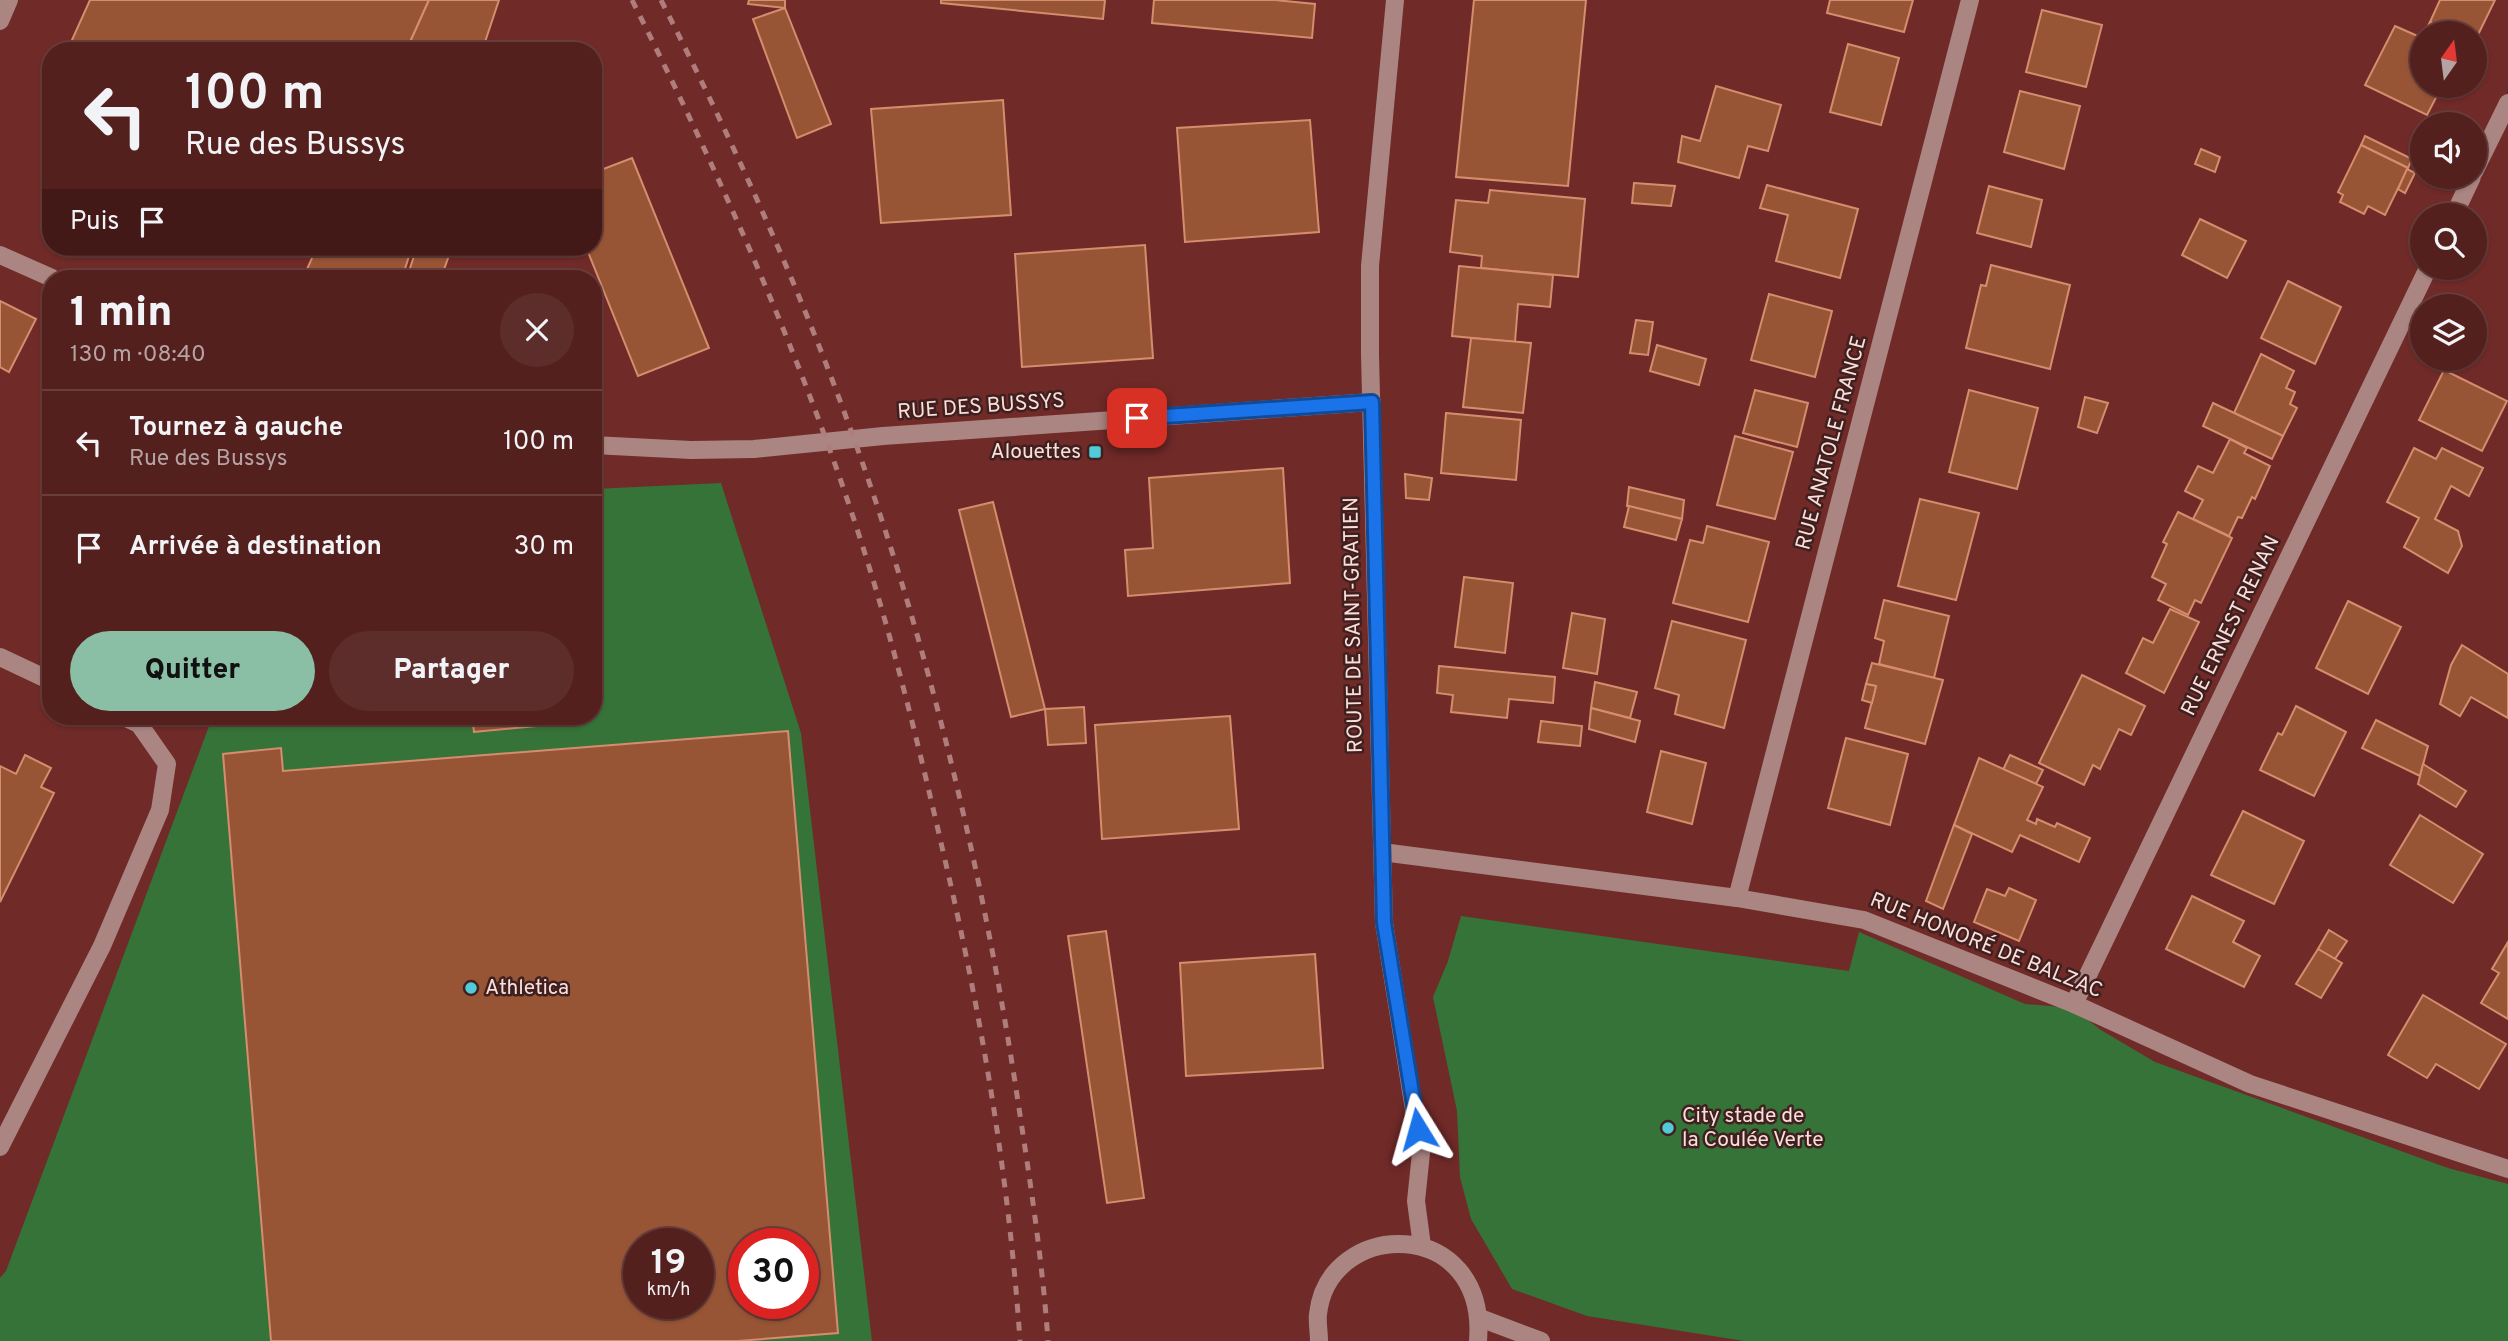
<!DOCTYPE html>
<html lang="fr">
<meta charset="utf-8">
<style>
:root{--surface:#54201e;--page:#5d2d2b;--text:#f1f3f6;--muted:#b5a3a4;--line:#6a3e3c;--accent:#8abfa5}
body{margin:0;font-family:Overpass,sans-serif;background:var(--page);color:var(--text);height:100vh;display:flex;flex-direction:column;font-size:26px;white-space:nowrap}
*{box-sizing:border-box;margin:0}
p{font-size:23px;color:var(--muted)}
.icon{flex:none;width:38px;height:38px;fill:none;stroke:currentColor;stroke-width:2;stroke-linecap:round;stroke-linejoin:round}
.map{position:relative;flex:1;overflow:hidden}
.details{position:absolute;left:42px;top:270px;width:560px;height:455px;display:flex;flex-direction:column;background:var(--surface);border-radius:28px;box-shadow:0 2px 5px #0004,0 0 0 2px var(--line)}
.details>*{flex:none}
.banner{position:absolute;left:42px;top:42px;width:560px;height:214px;border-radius:28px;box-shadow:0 2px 5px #0004,0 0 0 2px var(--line);background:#54201e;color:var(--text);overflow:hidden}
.needle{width:46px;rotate:14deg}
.controls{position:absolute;left:2410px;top:21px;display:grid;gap:14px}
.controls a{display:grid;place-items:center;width:77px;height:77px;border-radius:50%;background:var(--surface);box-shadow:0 2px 5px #0004,0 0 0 2px var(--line);font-size:35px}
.speed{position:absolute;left:623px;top:1228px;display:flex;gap:14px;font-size:35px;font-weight:700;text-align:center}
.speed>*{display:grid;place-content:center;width:91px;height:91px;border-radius:50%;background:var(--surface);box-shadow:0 2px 5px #0004,0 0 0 2px var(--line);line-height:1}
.speed small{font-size:18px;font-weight:400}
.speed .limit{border:10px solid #d22;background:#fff;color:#111}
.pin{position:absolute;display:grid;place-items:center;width:60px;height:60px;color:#fff;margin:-30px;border-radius:14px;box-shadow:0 4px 10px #0006}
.me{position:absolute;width:77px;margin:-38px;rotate:352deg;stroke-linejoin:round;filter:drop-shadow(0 0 5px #0008)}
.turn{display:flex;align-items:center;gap:24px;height:147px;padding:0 28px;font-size:32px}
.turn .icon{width:91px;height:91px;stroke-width:2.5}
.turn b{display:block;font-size:49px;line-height:60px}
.then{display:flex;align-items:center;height:66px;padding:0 28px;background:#0003;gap:14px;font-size:26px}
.round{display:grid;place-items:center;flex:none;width:74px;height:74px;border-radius:37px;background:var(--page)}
.overview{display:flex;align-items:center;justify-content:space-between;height:119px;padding:0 28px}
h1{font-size:42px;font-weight:800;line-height:52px}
.cta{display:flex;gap:14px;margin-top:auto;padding:14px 28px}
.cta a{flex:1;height:80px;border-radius:42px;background:var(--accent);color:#111;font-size:28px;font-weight:800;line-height:80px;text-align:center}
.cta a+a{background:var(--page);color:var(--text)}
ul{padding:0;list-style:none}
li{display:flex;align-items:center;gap:21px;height:105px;padding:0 28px;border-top:2px solid var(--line)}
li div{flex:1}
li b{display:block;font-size:26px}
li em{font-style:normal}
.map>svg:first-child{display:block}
</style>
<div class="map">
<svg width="2508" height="1341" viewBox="0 0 2508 1341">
<rect width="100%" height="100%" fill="#702a28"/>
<g fill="#357338" fill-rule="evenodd">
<path d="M 721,483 L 801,733 L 872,1341 L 0,1341 L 0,1278 L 6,1271 L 212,718 L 232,716 L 593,716 L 593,489 ZM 639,1244 L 698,1244 L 698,1304 L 639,1304 ZM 744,1244 L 803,1244 L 803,1304 L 744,1304 Z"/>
<path d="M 1461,916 L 1849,971 L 1859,932 L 2025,1004 L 2072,1008 L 2101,1030 L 2155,1062 L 2448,1168 L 2508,1184 L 2508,1341 L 1744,1341 L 1587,1316 L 1512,1289 L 1471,1219 L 1460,1177 L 1457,1111 L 1433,997 L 1448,961 Z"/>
</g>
<g fill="#985536" stroke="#d58d6d" stroke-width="2" fill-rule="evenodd">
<path d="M 90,0 L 429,0 L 406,51 L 67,51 Z"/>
<path d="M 429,0 L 499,0 L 482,51 L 406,51 Z"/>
<path d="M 749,0 L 785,0 L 785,8 L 748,4 Z"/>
<path d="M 941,0 L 1105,0 L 1103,19 L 941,3 Z"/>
<path d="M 1154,0 L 1275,0 L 1315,4 L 1312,38 L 1152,23 Z"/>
<path d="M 1474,0 L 1586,0 L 1568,186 L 1456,177 Z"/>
<path d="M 1830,0 L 1913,0 L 1904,32 L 1827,13 Z"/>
<path d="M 2440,0 L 2495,0 L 2474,43 L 2474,33 L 2454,33 L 2430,22 Z"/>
<path d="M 785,8 L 831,124 L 797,138 L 753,19 Z"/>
<path d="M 2042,10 L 2102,25 L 2086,87 L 2026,72 Z"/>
<path d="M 2430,22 L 2454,33 L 2424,33 Z"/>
<path d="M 2395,26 L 2422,38 L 2422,86 L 2442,86 L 2427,115 L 2365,85 Z"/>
<path d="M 1848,44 L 1899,58 L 1881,125 L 1830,112 Z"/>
<path d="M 1716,86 L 1781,105 L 1768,151 L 1748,146 L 1739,178 L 1678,162 L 1682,136 L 1700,141 Z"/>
<path d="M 2020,91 L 2080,106 L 2064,169 L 2004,152 Z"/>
<path d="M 1003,100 L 1011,215 L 881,223 L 871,109 Z"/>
<path d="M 1310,120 L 1319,232 L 1185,242 L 1177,128 Z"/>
<path d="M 2365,136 L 2412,159 L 2408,168 L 2361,145 Z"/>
<path d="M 2361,145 L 2408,168 L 2385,215 L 2368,206 L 2364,214 L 2340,202 L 2343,195 L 2338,192 Z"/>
<path d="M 2201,149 L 2220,157 L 2215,172 L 2195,164 Z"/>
<path d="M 632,158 L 709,348 L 638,376 L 586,247 L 593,247 L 593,173 Z"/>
<path d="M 2407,169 L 2415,173 L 2405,193 L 2398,189 Z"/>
<path d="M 1634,183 L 1675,186 L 1671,206 L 1632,203 Z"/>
<path d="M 1767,185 L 1858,209 L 1840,278 L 1776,261 L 1788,215 L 1760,208 Z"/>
<path d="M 1989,186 L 2042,200 L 2031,247 L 1977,233 Z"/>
<path d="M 1490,190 L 1585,199 L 1578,277 L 1481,268 L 1482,256 L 1450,252 L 1456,200 L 1488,203 Z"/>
<path d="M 2200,219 L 2246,241 L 2227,278 L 2182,255 Z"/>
<path d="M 1145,245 L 1153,358 L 1022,367 L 1015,254 Z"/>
<path d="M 317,247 L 412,247 L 402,278 L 303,278 Z"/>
<path d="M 417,247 L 452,247 L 441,278 L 420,278 L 408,274 Z"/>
<path d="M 1991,265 L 2070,285 L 2050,369 L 1966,348 L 1981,285 L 1986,286 Z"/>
<path d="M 1459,266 L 1553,275 L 1550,307 L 1518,304 L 1515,342 L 1452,336 Z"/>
<path d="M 2288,281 L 2341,307 L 2315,364 L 2261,338 Z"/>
<path d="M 1769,294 L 1832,311 L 1815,377 L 1751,360 Z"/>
<path d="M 0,301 L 36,319 L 9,372 L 0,367 Z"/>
<path d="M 1636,320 L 1653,322 L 1648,355 L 1630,353 Z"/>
<path d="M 1471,338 L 1531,343 L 1523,413 L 1463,407 Z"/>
<path d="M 1657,345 L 1706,359 L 1699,385 L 1650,371 Z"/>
<path d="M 2261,354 L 2294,371 L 2286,388 L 2295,392 L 2290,404 L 2297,408 L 2283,436 L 2234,413 Z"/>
<path d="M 2444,370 L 2507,401 L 2482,451 L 2419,420 Z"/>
<path d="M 1755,390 L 1808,403 L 1797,447 L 1743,433 Z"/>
<path d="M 1969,390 L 2038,408 L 2017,489 L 1949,472 Z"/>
<path d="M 2085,397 L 2108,403 L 2097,433 L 2078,427 Z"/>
<path d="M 2213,403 L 2283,436 L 2272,459 L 2203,426 Z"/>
<path d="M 1446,413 L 1521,420 L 1516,480 L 1441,473 Z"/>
<path d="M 1735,436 L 1793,452 L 1775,519 L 1717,505 Z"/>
<path d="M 2230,439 L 2247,448 L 2244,453 L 2270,466 L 2255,499 L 2252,497 L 2242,518 L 2238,517 L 2229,536 L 2193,519 L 2203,500 L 2185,491 L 2198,466 L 2213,473 Z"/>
<path d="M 2414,448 L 2436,459 L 2442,448 L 2483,468 L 2469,496 L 2451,486 L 2435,519 L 2458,531 L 2462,546 L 2448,573 L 2404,547 L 2419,518 L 2387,502 Z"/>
<path d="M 1283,468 L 1290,583 L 1128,596 L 1125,550 L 1153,548 L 1149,478 Z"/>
<path d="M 1405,474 L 1432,478 L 1429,500 L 1406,498 Z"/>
<path d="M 1629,487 L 1684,500 L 1682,519 L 1627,506 Z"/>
<path d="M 1920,499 L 1979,513 L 1956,600 L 1898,586 Z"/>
<path d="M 993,502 L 1045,709 L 1011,717 L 959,510 Z"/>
<path d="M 1629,506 L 1682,519 L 1676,540 L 1624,527 Z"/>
<path d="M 2178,512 L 2232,538 L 2201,603 L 2195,600 L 2188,615 L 2158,600 L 2166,584 L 2152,577 L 2167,544 L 2163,542 Z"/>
<path d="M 1707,526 L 1769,542 L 1748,622 L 1673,603 L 1690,540 L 1703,543 Z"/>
<path d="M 1464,577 L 1513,583 L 1505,653 L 1455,647 Z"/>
<path d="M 1884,600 L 1949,616 L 1934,678 L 1879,664 L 1884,641 L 1875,638 Z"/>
<path d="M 2348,601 L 2401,627 L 2368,694 L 2316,668 Z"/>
<path d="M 2170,609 L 2199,622 L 2164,693 L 2126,673 L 2143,638 L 2153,643 Z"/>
<path d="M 1572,613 L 1605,619 L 1597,674 L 1563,668 Z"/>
<path d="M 1672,621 L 1746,640 L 1724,728 L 1675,714 L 1679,695 L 1655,688 Z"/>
<path d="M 2462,645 L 2508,674 L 2508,718 L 2471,697 L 2460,716 L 2440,704 L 2451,665 Z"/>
<path d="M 1872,663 L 1943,680 L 1925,744 L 1865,728 L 1876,686 L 1866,684 Z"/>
<path d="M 1439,666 L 1555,677 L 1553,703 L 1509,699 L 1507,718 L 1451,712 L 1453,695 L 1437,693 Z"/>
<path d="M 2082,675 L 2145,706 L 2131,735 L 2119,729 L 2100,769 L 2093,765 L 2084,785 L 2039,763 Z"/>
<path d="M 1595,682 L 1637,692 L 1630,718 L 1591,708 Z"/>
<path d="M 1866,684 L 1876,686 L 1872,703 L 1862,700 Z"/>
<path d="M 2296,706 L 2346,732 L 2314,796 L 2260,770 L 2278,733 L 2282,735 Z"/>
<path d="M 1084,707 L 1086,743 L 1048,745 L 1045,709 Z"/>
<path d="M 1591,708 L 1640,721 L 1635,742 L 1589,729 Z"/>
<path d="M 472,716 L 568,716 L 568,723 L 474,732 Z"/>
<path d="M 1230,716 L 1239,829 L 1102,839 L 1095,725 Z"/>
<path d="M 2376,720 L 2428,746 L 2420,776 L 2362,748 Z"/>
<path d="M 1541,721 L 1582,726 L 1580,746 L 1538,742 Z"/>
<path d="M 788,731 L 838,1333 L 738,1341 L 271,1341 L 223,754 L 281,748 L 283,771 ZM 639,1244 L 698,1244 L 698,1304 L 639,1304 ZM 744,1244 L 803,1244 L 803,1304 L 744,1304 Z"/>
<path d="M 1846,738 L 1908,754 L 1890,825 L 1828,808 Z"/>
<path d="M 1661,751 L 1706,763 L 1692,824 L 1647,812 Z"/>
<path d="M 25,755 L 51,768 L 41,787 L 54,793 L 0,902 L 0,766 L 16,774 Z"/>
<path d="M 2010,755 L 2043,770 L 2036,784 L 2003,770 Z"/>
<path d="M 1979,758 L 2043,787 L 2027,820 L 2036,824 L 2037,819 L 2055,827 L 2057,823 L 2090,838 L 2079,862 L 2020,835 L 2012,852 L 1954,825 Z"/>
<path d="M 2423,764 L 2466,791 L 2456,807 L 2418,784 Z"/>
<path d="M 2243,811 L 2304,841 L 2274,904 L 2211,875 Z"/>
<path d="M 2420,815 L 2483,854 L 2453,903 L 2390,865 Z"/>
<path d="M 1954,825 L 1972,834 L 1943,909 L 1926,901 Z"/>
<path d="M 2009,888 L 2036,900 L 2019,941 L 1974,922 L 1987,889 L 2005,896 Z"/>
<path d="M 2192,896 L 2244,921 L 2233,942 L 2260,956 L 2244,987 L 2166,949 Z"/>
<path d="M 2329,930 L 2347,941 L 2335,959 L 2318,949 Z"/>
<path d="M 1106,931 L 1144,1198 L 1107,1203 L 1068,936 Z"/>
<path d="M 2508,942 L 2508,1019 L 2481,1003 L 2499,973 L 2492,969 Z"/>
<path d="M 2318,949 L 2342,963 L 2321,998 L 2296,984 Z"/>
<path d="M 1315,954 L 1323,1068 L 1186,1076 L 1180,963 Z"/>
<path d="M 2423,995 L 2506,1044 L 2479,1089 L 2436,1064 L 2427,1078 L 2388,1055 Z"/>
</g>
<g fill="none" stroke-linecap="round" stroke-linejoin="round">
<g stroke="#aa8582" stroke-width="18">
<path d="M 1395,0 L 1370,266 L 1370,355 L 1384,923 L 1421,1153 L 1416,1201 L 1422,1246"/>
<path d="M 0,21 L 9,0"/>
<path d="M 2474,172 L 2508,103"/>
<path d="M 2454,215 L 2472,177"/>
<path d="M 0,255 L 52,278"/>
<path d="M 593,445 L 691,450 L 754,449 L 883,436 L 1372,402"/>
<path d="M 0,657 L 51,681"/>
<path d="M 1382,852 L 1737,898 L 1864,920 L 2074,1004 L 2250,1084 L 2508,1169"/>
<path d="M 1737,898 L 1970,0"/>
<path d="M 2074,1004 L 2428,268"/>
<path d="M 0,1147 L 102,946 L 160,810 L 167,764 L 139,724 L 122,716"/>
<path d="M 1480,1318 L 1541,1341"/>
<path d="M 1319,1341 C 1319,1332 1317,1322 1318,1314 C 1329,1217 1488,1216 1478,1341"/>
</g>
<g stroke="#af7d7b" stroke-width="5" stroke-dasharray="9 9" stroke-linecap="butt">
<path d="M 632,0 C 724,183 811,377 871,573 C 900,668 923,764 945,860 C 982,1018 1009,1179 1020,1341"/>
<path d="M 661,0 C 728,132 791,268 842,406 C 923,624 979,852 1015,1082 C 1028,1168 1042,1254 1048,1341"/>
</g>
</g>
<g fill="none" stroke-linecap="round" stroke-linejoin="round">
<g stroke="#114b97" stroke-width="18">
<path id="route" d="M 1137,418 L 1372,402 L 1384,923 L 1418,1129"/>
</g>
<use href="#route" stroke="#1a73e8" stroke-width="12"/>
</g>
<g fill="#52cbd8" stroke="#40201e" stroke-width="2.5">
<rect x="1088" y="445" width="14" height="14" rx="3.5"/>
<circle cx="471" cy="988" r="7"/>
<circle cx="1668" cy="1128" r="7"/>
</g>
<g text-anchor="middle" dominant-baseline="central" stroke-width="5" stroke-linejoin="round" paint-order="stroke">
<g font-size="21" fill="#f9dfdc" stroke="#40201e">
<text transform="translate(981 407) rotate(-4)">RUE DES BUSSYS</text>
<text transform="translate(1832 443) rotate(-75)">RUE ANATOLE FRANCE</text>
<text transform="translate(1354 625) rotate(-91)">ROUTE DE SAINT-GRATIEN</text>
<text transform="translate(2231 626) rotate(-64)">RUE ERNEST RENAN</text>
<text transform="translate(1986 946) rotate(22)">RUE HONORÉ DE BALZAC</text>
</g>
<g font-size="21" fill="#f9dfdc" stroke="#40201e" text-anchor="start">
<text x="1081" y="452" text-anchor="end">Alouettes</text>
<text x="485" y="988">Athletica</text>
<text x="1682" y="1116">City stade de<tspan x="1682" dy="24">la Coulée Verte</tspan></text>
</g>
</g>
</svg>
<div class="controls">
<a><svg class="needle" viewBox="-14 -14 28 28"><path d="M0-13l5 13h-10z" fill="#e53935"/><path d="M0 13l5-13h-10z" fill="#b5a3a4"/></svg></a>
<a><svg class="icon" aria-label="sound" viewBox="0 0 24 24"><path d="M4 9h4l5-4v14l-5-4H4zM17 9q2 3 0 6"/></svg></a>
<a><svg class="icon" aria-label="search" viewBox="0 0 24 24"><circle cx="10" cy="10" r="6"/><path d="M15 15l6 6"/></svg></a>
<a><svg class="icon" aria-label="layers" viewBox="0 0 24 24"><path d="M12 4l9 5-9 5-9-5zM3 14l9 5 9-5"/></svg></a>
</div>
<div class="speed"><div>19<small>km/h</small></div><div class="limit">30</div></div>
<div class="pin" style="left:1137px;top:418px;background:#d93025"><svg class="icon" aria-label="arrive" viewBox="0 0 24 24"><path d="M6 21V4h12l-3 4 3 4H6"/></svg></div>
<svg class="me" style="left:1418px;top:1129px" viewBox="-20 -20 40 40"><path d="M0-17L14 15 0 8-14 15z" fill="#1a73e8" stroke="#fff" stroke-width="4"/></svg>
<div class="banner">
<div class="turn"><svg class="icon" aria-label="left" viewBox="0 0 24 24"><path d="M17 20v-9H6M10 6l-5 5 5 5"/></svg><div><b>100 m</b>Rue des Bussys</div></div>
<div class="then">Puis<svg class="icon" aria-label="arrive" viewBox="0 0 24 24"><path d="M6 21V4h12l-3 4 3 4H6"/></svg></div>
</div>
<section class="details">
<div class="overview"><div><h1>1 min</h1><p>130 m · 08:40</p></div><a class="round"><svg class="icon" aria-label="close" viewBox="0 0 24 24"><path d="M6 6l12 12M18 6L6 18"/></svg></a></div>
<ul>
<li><svg class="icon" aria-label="left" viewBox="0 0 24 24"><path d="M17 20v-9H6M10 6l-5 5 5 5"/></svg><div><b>Tournez à gauche</b><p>Rue des Bussys</p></div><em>100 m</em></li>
<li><svg class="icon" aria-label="arrive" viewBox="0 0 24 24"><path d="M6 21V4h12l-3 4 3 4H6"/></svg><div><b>Arrivée à destination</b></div><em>30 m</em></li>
</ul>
<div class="cta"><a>Quitter</a><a>Partager</a></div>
</section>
</div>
